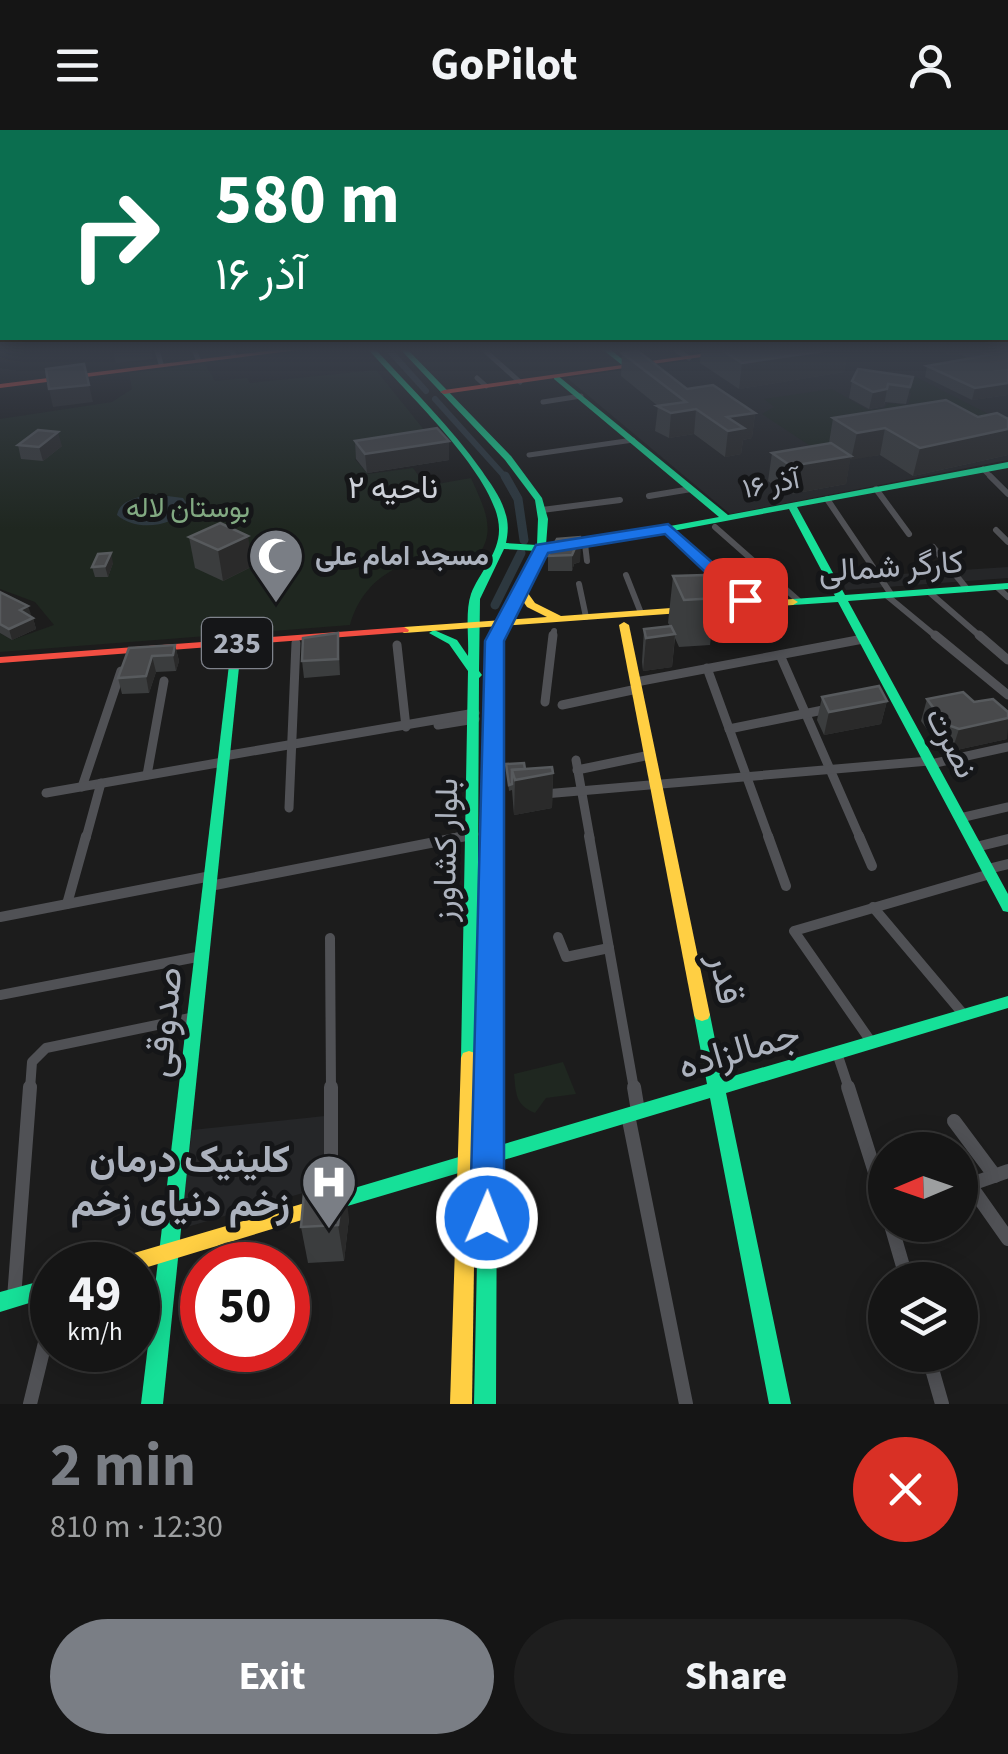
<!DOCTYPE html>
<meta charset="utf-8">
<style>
:root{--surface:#151515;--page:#1e1e1e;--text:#f1f3f6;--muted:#9d9fa0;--line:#343434;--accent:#7a7e85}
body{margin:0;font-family:"Source Sans 3",Vazirmatn,sans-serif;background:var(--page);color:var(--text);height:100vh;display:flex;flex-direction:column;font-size:38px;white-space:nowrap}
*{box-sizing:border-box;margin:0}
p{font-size:32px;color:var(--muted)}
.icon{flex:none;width:55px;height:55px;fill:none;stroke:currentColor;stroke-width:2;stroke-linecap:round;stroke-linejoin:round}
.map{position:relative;height:1274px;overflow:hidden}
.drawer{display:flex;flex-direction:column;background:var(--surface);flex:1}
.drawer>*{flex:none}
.guide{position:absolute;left:0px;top:0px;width:1010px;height:210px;box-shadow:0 5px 25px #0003,0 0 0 2px var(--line);background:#0b6e4f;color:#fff;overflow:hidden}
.needle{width:65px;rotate:268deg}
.buttons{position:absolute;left:868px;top:1002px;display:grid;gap:20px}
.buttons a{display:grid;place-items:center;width:110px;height:110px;border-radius:50%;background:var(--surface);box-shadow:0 5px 25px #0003,0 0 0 2px var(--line);font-size:50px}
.speed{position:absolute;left:30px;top:1112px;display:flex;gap:20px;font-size:50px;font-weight:700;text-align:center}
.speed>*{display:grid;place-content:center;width:130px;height:130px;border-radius:50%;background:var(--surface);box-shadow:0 5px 25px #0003,0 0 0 2px var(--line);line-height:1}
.speed small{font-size:25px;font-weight:400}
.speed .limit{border:15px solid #d22;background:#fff;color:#111}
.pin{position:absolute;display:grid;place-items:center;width:85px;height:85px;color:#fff;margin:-42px;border-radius:20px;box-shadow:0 5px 15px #0006}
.me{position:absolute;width:110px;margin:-55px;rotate:1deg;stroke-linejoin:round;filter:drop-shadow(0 0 8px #0008)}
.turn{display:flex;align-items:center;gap:35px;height:210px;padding:0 50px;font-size:45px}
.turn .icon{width:130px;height:130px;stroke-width:2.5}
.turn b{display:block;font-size:70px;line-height:85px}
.round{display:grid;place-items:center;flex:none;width:105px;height:105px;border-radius:52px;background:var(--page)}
.head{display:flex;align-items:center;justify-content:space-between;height:170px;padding:0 50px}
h1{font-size:60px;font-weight:700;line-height:75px;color:var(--accent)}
.action{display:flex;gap:20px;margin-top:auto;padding:20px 50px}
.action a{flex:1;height:115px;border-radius:60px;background:var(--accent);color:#fff;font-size:40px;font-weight:700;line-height:115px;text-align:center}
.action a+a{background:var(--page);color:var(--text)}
header{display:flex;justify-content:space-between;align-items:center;height:130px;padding:0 50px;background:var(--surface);font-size:45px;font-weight:700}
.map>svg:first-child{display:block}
</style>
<header><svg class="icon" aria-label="menu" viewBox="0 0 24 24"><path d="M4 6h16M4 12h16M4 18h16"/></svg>GoPilot<svg class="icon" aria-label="person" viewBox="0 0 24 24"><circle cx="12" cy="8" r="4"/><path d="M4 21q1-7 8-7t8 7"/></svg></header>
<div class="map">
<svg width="1008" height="1274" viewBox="0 0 1008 1274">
<rect width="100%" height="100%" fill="#1c1c1c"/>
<g fill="#252628">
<path d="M 761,220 L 1008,220 L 1008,330 L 730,384 L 567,248 Z"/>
<path d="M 1008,437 L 1008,448 L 846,460 L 840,448 Z"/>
<path d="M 325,986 L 324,1052 L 320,1058 L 187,1097 L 181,1093 L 192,1000 Z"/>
</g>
<g fill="#1f2720">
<path d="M 205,234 L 215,251 L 247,248 L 250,253 L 376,240 L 437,316 L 355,329 L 368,344 L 413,338 L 426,356 L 471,348 C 483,375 497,400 479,424 C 422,422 367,436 350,495 L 0,522 L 0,503 L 12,510 L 54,495 L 35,472 L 0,459 L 0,289 L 112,272 L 132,259 L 129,243 Z"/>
<path d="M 914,246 L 1008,294 L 951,300 L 836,333 L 762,284 L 774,277 L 764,269 L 832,259 L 868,280 L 884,278 L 888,273 L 908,275 L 911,263 L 886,259 Z"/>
<path d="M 563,932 L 576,964 L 546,968 L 535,983 C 515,975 516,963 514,944 Z"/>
</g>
<path fill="#2d383f" d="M 152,364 L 183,368 L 189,377 C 174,397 136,402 117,385 C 120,370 138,367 152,364 Z"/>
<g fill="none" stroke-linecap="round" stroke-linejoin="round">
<g stroke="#2d383f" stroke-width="6">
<path d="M 389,220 L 426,261"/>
<path d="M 435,269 L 507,349"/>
</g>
<g stroke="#2d383f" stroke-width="9">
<path d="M 505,346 L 518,369 L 524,410"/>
<path d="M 495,475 L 521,423"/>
</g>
<g stroke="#505155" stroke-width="5">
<path d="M 157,220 L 161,234"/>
<path d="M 194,220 L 198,229"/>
<path d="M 231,220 L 234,225"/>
<path d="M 484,220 L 520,252"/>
<path d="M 676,220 L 689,228"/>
<path d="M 477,248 L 486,256"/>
<path d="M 543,272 L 581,266"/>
<path d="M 529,325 L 633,310"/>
<path d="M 983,339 L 993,349"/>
</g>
<g stroke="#505155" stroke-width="6">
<path d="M 990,346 L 1008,364"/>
<path d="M 876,359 L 909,404"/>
<path d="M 649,366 L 691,359"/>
<path d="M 827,369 L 891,464"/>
<path d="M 542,380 L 620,370"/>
<path d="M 715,397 L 799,471"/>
<path d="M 668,399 L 751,475"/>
<path d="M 996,400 L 1008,412"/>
<path d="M 585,414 L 587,431"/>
<path d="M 933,417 L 967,459"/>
<path d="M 626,445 L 641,483"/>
<path d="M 579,454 L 586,487"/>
<path d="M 997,457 L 1008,467"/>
<path d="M 929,462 L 982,508"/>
<path d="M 886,465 L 938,508"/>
<path d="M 746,475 L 761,503"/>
<path d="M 553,508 L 554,501"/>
</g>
<g stroke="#505155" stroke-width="9">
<path d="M 935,505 L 1008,565"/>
<path d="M 979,505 L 1008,530"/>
<path d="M 397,515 L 406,597"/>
<path d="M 780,525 L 860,708"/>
<path d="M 707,538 L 769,708"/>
<path d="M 636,552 L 863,509"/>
<path d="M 545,572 L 553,505"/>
<path d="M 562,575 L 637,559"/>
<path d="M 438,595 L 475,589"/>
<path d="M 729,599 L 828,579"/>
<path d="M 224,626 L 475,583"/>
<path d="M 576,630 L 590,708"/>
<path d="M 931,634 L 1008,617"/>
<path d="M 577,640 L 650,625"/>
<path d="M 147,645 L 164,551"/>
<path d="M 82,657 L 121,541"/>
<path d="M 46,663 L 223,632"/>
<path d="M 544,664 L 929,631"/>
<path d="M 289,678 L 296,513"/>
<path d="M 960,688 L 1008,677"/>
<path d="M 86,708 L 101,653"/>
<path d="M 453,708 L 474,704"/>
</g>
<g stroke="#505155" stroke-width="10">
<path d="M 589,706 L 634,959"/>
<path d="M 768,706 L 786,756"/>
<path d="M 859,706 L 872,736"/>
<path d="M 976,717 L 1008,709"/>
<path d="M 988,739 L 1008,734"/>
<path d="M 210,756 L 466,706"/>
<path d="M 67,774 L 86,706"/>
<path d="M 873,777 L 964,885"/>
<path d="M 0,787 L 211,746"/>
<path d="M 558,807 L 566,827 L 609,818"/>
<path d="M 330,808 L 331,959"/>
<path d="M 0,865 L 202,826"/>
<path d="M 872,913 L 794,801 L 990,744"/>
<path d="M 837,923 L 849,959"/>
<path d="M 30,959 L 32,932 L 46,918 L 195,887"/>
</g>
<g stroke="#505155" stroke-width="14">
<path d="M 331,957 L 331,1065"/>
<path d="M 634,957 L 638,981"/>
<path d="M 848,957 L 885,1074"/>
<path d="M 628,985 L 686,1274"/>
<path d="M 954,991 L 995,1046"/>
<path d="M 970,1055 L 1008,1109"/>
<path d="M 960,1058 L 1008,1041"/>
<path d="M 891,1095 L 907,1150"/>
<path d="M 14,1168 L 30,957"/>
<path d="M 928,1225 L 942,1274"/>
<path d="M 30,1274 L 52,1184"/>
</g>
<g fill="#16e098" fill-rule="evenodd">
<path d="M 369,220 L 376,220 C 412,259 451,297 482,341 C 490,353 501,367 505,382 C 509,393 508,403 506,413 L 537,415 L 538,389 L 535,370 L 505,330 L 401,220 L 408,220 L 511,326 L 542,368 L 548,389 L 546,415 L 572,414 L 719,387 L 554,249 L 554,245 L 557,245 L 728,385 L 1008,332 L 1008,338 L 797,377 L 845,465 L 1008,453 L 1008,459 L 848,471 L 1008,764 L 1008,782 L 1003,781 L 1001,777 L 838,472 L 793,475 L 788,472 L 793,469 L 835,466 L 789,379 L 572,420 L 546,421 L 546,426 L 508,493 L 498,524 L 497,1016 L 707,954 L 694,885 L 696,881 L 702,879 L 708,881 L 710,885 L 723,949 L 1008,866 L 1008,878 L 726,963 L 791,1274 L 769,1274 L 710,968 L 497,1032 L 496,1274 L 474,1274 L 479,1037 L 334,1080 L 327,1078 L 325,1072 L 327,1066 L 334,1064 L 479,1021 L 488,524 L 498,493 L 536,426 L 537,421 L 504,419 L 480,469 L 479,541 L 482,545 L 479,548 L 477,928 L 475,933 L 469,935 L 463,933 L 461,928 L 468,541 L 449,514 L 429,503 L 434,500 L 457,510 L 468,526 C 469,506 465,482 471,464 C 479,443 499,424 499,400 C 500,348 403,260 369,220 Z"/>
<path d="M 603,220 L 611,220 L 632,237 L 626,238 Z"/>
<path d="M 236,515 L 241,518 L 163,1274 L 141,1274 L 231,518 Z"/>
<path d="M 52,1148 L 52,1166 L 0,1182 L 0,1162 Z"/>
</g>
<g fill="#ffcf43" fill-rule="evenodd">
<path d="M 521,458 L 525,459 L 535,473 L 561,486 L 793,469 L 798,472 L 793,475 L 404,503 L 399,500 L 404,497 L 547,487 L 527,477 L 516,461 Z"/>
<path d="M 624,492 L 629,495 L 710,885 L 708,889 L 702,891 L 696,889 L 694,885 L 619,495 Z"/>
<path d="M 469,921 L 475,923 L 477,928 L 472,1274 L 450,1274 L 461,928 L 463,923 Z"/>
<path d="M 315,1070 L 322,1072 L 324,1078 L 322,1084 L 315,1086 L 138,1140 L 138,1135 L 114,1135 L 117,1128 L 124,1126 Z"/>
</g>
<g fill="#f24e42" fill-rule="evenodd">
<path d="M 275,220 L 298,220 L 0,258 L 0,254 Z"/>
<path d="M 729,220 L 750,220 L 444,264 L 440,262 L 444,260 Z"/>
<path d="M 404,497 L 409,500 L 408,502 L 0,533 L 0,527 Z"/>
</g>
</g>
<g fill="#3b3d3e">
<path d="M 701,220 L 848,220 L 844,242 L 739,259 L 700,233 Z"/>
<path d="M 939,220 L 1008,220 L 1008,265 L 972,270 L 925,247 L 927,236 L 969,229 L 959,224 L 949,225 Z"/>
<path d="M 622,223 L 687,259 L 755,283 L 752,308 L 743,310 L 741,324 L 725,327 L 694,304 L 669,308 L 655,301 L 658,276 L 621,246 Z"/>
<path d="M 913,247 L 906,274 L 885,272 L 884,276 L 869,279 L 849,268 L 852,251 Z"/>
<path d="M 1008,286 L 1008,325 L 913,346 L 880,325 L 850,329 L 846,354 L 786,365 L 768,351 L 772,323 L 829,313 L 833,288 L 978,287 L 1007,289 Z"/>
<path d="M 355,311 L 449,330 L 367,343 L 356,329 Z"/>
<path d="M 18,315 L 62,316 L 43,331 L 21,329 Z"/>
<path d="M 189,407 L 253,436 L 223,451 L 195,438 Z"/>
<path d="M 557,409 L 580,432 L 574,434 L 572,441 L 548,441 L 548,426 Z"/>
<path d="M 113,433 L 108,447 L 95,447 L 92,437 Z"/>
<path d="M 673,446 L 716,468 L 710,515 L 679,517 L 675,508 L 672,537 L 643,541 L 642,532 L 644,499 L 670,496 L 668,493 Z"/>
<path d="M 0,462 L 33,488 L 36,499 L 12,510 L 0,503 Z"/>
<path d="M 338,503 L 340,545 L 304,548 L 302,531 Z"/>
<path d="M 175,515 L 179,531 L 176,541 L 156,542 L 149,563 L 122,564 L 118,548 L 129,518 Z"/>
<path d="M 822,567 L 887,571 L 881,594 L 824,605 L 817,590 Z"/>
<path d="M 927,569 L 974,572 L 1008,582 L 1007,609 L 952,621 L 939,616 L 921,591 Z"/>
<path d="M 506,634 L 553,643 L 552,678 L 514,685 L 512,660 L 509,661 Z"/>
<path d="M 349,1088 L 344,1131 L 308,1133 L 301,1097 Z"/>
</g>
<g fill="#2a2a2a">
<path d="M 151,220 L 153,229 L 116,233 L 113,221 Z"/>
<path d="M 831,220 L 848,220 L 844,242 L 739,259 L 742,233 Z"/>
<path d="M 882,220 L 913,220 L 881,225 Z"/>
<path d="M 950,220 L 960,220 L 959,224 L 949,225 Z"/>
<path d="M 1008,253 L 1008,265 L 972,270 L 975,258 Z"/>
<path d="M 89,255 L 93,272 L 53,277 L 49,259 Z"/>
<path d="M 887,259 L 884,276 L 869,279 L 873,262 Z"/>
<path d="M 696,279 L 694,304 L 669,308 L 671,283 Z"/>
<path d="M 755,283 L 752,308 L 743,310 L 741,324 L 725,327 L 728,301 L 727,287 Z"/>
<path d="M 885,298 L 880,325 L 851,330 L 857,303 Z"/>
<path d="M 1008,299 L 1008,325 L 913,346 L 920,318 Z"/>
<path d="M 58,302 L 62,316 L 43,331 L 39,317 Z"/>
<path d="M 449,311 L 449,330 L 367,343 L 365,324 Z"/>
<path d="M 851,326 L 846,354 L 786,365 L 791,336 Z"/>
<path d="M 248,406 L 253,436 L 223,451 L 218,420 Z"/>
<path d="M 581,417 L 580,432 L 574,434 L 572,441 L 572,425 L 575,418 Z"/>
<path d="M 111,423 L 113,433 L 108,447 L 105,436 Z"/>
<path d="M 28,476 L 32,487 L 20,480 Z"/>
<path d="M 33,488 L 36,499 L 12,510 L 9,499 Z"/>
<path d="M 675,504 L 672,537 L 643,541 L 646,508 Z"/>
<path d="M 175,515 L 179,531 L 176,541 L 173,525 Z"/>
<path d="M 152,526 L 156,542 L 149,563 L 146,546 Z"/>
<path d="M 887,571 L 881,594 L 824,605 L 829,582 Z"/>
<path d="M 1008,588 L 1007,609 L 952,621 L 959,599 Z"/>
<path d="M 553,643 L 552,678 L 514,685 L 515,650 Z"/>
<path d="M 344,1052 L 349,1088 L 344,1131 L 338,1095 Z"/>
</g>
<g fill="#48494b" stroke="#575a5d" stroke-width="2.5">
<path d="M 722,220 L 831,220 L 742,233 Z"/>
<path d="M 978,220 L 1008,220 L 1008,253 L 975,258 L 927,236 L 989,225 Z"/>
<path d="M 638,221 L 687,259 L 713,255 L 755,283 L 727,287 L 744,298 L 728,301 L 696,279 L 671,283 L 657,276 L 686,272 L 622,223 Z"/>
<path d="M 84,234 L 89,255 L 49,259 L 46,239 Z"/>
<path d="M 858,239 L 913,247 L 910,257 L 888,254 L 887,259 L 873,262 L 852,251 Z"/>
<path d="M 946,270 L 978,287 L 997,283 L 1008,289 L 1008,299 L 920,318 L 885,298 L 857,303 L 833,288 Z"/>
<path d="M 437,298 L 449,311 L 365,324 L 355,311 Z"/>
<path d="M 38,300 L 58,302 L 39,317 L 18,315 Z"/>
<path d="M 831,313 L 851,326 L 791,336 L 772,323 Z"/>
<path d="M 220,393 L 248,406 L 218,420 L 189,407 Z"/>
<path d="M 580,407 L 581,417 L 575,418 L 572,425 L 548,426 L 557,409 Z"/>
<path d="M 111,423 L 105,436 L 92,437 L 98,424 Z"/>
<path d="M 705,445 L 716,468 L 684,470 L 673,446 Z"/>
<path d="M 0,462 L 28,476 L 20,480 L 33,488 L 9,499 L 0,494 Z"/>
<path d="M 671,496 L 675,504 L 646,508 L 644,499 Z"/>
<path d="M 338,503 L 338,529 L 302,531 L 303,508 Z"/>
<path d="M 175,515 L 173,525 L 152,526 L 146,546 L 118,548 L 129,518 Z"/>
<path d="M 879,556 L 887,571 L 829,582 L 822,567 Z"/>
<path d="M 963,562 L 974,572 L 993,569 L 1008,582 L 1008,588 L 959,599 L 945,594 L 927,569 Z"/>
<path d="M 524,633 L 525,639 L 512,640 L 512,654 L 509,655 L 506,634 Z"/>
<path d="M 552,637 L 553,643 L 515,650 L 512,640 Z"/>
<path d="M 344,1052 L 338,1095 L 301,1097 L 304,1063 Z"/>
</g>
<linearGradient id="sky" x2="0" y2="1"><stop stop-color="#0f0f0f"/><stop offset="0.55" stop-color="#3a404b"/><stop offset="1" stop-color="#3a404b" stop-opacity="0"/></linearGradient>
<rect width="1008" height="399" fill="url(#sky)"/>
<path fill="#1a73e8" stroke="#114b97" stroke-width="2.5" d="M 668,394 L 751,466 L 751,473 L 738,473 L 665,404 L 548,423 L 504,511 L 504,1088 L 499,1100 L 487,1104 L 475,1100 L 470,1088 L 485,511 L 536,415 Z"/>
<defs>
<g id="mosque-pin" transform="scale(2.875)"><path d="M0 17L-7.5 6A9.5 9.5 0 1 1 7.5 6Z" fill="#7a7e85" stroke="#151618"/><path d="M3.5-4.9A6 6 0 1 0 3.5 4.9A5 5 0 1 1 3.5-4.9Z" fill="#fff"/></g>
<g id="hospital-pin" transform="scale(2.875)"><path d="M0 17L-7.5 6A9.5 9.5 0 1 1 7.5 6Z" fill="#7a7e85" stroke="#151618"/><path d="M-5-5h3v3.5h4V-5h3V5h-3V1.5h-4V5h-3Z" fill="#fff"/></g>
</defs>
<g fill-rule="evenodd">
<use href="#mosque-pin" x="276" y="426"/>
<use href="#hospital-pin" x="329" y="1052"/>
</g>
<g text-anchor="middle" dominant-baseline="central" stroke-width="10" stroke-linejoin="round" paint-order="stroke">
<g font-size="28" fill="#acb2be" stroke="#151618">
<text transform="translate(771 354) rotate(-11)">۱۶ آذر</text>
</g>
<g font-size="28" fill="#82aa82" stroke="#151618">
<text x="188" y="378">بوستان لاله</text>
</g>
<g font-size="28" font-weight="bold" fill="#acb2be" stroke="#151618" text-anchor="start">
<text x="315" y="426">مسجد امام علی</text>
</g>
<rect fill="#151618" stroke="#7f838c" stroke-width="2.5" x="202" y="488" width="70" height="50" rx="8"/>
<g font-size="30" font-weight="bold" fill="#acb2be">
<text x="237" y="513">235</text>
</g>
<g font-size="32" fill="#ced1d9" stroke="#151618">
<text x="393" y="358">ناحیه ۲</text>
</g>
<g font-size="32" fill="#acb2be" stroke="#151618">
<text transform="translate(891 437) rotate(-4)">کارگر شمالی</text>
<text transform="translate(951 613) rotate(62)">نصرت</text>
<text transform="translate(446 720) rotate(-89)">بلوار کشاورز</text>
</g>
<g font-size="38" fill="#acb2be" stroke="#151618">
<text transform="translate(726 849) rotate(79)">قدر</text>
<text transform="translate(164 892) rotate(-84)">صدوقی</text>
<text transform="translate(739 920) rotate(-16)">جمالزاده</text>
</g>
<g font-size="38" font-weight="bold" fill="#acb2be" stroke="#151618" text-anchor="end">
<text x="290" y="1030">کلینیک درمان<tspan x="290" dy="44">زخم دنیای زخم</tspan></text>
</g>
</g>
</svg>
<div class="buttons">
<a><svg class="needle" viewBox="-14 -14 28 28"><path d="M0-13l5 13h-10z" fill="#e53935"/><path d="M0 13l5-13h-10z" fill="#9d9fa0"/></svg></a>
<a><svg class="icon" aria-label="layers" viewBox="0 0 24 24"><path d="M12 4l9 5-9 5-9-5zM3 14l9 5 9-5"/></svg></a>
</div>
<div class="speed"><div>49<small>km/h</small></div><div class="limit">50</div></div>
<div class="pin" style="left:745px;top:470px;background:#d93025"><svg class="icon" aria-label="arrive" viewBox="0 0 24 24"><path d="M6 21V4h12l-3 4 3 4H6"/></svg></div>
<svg class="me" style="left:487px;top:1088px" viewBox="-20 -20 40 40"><circle r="17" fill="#1a73e8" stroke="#fff" stroke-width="3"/><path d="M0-11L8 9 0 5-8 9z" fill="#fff"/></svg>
<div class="guide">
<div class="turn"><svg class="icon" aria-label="right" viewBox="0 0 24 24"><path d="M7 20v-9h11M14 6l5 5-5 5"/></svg><div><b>580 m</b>۱۶ آذر</div></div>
</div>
</div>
<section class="drawer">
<div class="head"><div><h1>2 min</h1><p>810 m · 12:30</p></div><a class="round" style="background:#d93025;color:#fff"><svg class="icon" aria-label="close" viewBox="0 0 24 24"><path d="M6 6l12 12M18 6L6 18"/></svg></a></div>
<div class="action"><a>Exit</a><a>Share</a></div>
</section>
